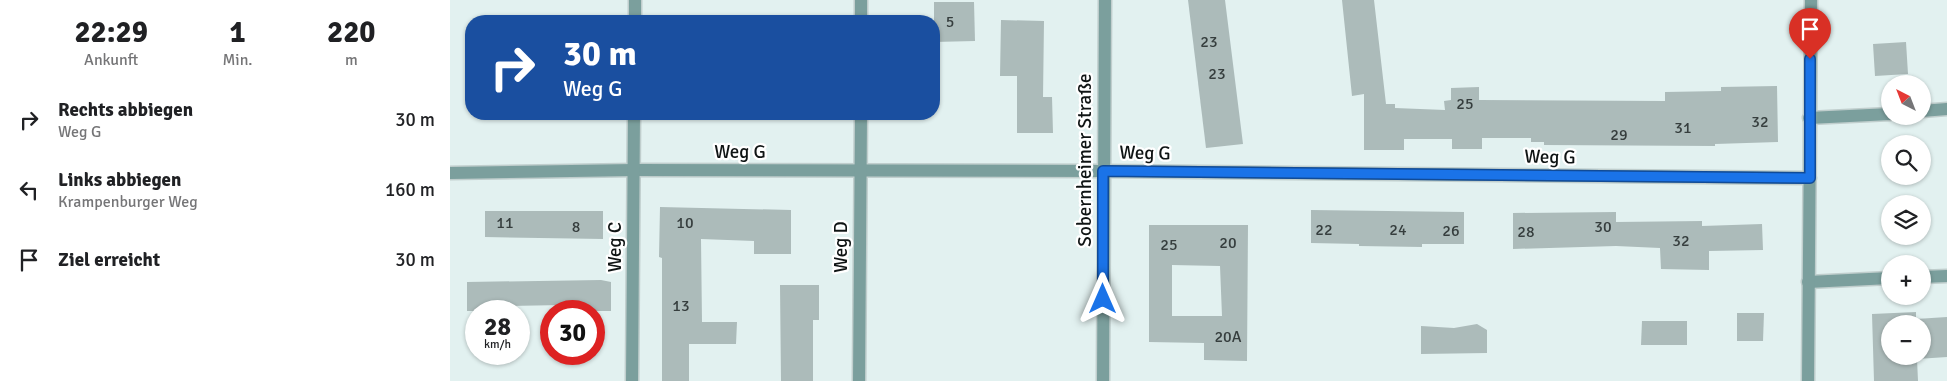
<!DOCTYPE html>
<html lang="de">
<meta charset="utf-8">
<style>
:root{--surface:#fff;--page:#f2f2f2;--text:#202124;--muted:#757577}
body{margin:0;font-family:Signika,sans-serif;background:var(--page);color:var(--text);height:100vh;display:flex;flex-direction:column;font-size:19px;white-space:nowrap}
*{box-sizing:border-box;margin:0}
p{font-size:16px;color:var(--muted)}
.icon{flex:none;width:28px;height:28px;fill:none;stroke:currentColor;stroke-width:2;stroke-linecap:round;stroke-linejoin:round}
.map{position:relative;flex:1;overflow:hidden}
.drawer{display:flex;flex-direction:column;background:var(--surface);width:450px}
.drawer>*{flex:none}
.banner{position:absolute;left:15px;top:15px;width:475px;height:105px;border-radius:20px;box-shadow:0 1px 4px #0004;background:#1a4fa0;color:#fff;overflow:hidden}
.needle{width:32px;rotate:318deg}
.buttons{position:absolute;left:1431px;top:75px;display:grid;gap:10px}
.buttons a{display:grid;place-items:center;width:50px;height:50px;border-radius:50%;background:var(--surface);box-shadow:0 1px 4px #0004;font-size:25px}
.speed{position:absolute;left:15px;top:300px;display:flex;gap:10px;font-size:25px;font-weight:700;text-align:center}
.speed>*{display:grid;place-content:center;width:65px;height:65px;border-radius:50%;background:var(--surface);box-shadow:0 1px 4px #0004;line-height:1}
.speed small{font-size:12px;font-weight:400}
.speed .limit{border:8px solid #d22;background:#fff;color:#111}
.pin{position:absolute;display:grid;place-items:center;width:42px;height:42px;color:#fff;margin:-51px -21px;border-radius:50% 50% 50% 0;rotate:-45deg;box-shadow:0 0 5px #0007}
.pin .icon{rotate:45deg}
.me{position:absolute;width:55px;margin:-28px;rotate:0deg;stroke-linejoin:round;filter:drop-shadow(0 0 4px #0008)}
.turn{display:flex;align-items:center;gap:18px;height:105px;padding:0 15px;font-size:22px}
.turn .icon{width:65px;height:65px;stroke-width:2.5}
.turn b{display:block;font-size:35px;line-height:42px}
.eta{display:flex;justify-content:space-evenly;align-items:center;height:85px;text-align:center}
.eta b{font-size:30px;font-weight:700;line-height:35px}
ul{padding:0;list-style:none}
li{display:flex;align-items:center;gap:15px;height:70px;padding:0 15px}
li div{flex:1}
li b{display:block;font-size:19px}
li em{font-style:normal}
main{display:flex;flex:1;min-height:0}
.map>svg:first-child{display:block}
</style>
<main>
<section class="drawer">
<div class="eta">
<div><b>22:29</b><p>Ankunft</p></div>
<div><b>1</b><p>Min.</p></div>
<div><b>220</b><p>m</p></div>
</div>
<ul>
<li><svg class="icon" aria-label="right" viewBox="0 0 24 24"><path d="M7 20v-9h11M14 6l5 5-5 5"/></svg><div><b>Rechts abbiegen</b><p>Weg G</p></div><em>30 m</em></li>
<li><svg class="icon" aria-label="left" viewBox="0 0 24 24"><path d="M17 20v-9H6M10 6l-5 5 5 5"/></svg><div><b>Links abbiegen</b><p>Krampenburger Weg</p></div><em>160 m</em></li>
<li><svg class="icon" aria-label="arrive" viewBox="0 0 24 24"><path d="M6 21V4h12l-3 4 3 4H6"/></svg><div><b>Ziel erreicht</b></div><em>30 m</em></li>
</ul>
</section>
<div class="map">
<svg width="1497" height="381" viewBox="0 0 1497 381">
<rect width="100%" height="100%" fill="#e2f1f0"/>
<g fill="#acbbba" fill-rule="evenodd">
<path d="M 738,0 L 775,0 L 793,144 L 756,148 Z"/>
<path d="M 892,0 L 924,0 L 936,104 L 945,104 L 945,108 L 995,110 L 994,101 L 1001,100 L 1001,88 L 1029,87 L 1029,100 L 1215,101 L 1215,92 L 1271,91 L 1271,87 L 1327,86 L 1328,142 L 1265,144 L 1265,146 L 1094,145 L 1094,142 L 1081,142 L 1081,138 L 1032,138 L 1032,149 L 1002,149 L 1002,139 L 954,139 L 954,150 L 914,150 L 914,94 L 902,96 Z"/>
<path d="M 484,2 L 524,2 L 525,41 L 484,42 Z"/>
<path d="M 551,20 L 594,21 L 593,97 L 602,97 L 603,133 L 567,133 L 567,76 L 550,76 Z"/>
<path d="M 1456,42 L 1458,74 L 1425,76 L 1423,44 Z"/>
<path d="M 210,207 L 341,210 L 341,254 L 304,254 L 304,241 L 251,239 L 252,322 L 287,322 L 286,344 L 239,344 L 239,381 L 212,381 L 212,258 L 209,257 Z"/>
<path d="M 861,210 L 1014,212 L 1014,244 L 972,244 L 972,247 L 909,246 L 909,244 L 861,243 Z"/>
<path d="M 35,211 L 153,211 L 153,239 L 35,237 Z"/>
<path d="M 1166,212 L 1166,222 L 1252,221 L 1252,226 L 1312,224 L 1313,250 L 1259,251 L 1259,270 L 1211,269 L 1210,248 L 1166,246 L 1063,249 L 1063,213 Z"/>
<path d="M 699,225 L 798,225 L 797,361 L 754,360 L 754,343 L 699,342 ZM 722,265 L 770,266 L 772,316 L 722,316 Z"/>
<path d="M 151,280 L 161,282 L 161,311 L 113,311 L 113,305 L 58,306 L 57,311 L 17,311 L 17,282 Z"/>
<path d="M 330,285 L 369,285 L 369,320 L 363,320 L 363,381 L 331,381 Z"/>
<path d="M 1466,312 L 1466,319 L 1497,317 L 1497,357 L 1467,359 L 1468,381 L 1424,381 L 1422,314 ZM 1440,324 L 1472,324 L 1472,356 L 1440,356 Z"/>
<path d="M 1287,313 L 1314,313 L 1313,341 L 1287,341 Z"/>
<path d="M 1192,321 L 1237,321 L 1237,345 L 1191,345 Z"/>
<path d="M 1027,324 L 1037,330 L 1037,353 L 971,354 L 971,326 L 1004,328 Z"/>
</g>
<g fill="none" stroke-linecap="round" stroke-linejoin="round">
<g stroke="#c0cecd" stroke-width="15">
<g id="minor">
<path d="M 185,21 L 185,0"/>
<path d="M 411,21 L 411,0"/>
<path d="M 1472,111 L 1497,109"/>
<path d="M 1359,118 L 1440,114"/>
<path d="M 0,173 L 184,170 L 653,171 L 1360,178"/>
<path d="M 1472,277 L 1497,276"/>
<path d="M 1358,282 L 1440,278"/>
<path d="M 182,381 L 184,114"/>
<path d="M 409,381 L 411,114"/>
<path d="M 653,381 L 655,0"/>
<path d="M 1358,381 L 1361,0"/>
</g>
</g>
<use href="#minor" stroke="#7b9f9d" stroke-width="12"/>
</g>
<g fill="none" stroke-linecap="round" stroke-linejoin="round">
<g stroke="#114b97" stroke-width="12">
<path id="route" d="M 653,299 L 653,171 L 1360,178 L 1360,59"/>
</g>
<use href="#route" stroke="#1a73e8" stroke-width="9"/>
</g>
<g text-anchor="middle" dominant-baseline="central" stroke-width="4.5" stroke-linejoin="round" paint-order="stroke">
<g font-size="16" fill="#363e3e">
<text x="500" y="22">5</text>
<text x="759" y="42">23</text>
<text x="767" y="74">23</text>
<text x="1015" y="104">25</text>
<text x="1310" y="122">32</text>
<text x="1233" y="128">31</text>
<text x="1169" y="135">29</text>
<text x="55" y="223">11</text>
<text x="235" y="223">10</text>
<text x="126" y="227">8</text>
<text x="1153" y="227">30</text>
<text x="874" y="230">22</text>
<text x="948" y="230">24</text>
<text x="1001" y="231">26</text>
<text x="1076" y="232">28</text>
<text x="1231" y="241">32</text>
<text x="778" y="243">20</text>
<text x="719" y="245">25</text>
<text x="231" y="306">13</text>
<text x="778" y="337">20A</text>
</g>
<g font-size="19" fill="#0f1414" stroke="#fff">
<text x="290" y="152">Weg G</text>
<text transform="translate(695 153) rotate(1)">Weg G</text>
<text transform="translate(1100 157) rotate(1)">Weg G</text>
<text transform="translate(635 160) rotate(-90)">Sobernheimer Straße</text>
<text transform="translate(165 247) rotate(-90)">Weg C</text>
<text transform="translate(391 247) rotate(-90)">Weg D</text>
</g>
</g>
</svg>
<div class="buttons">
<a><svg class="needle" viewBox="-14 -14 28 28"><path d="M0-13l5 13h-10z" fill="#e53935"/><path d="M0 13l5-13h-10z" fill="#757577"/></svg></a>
<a><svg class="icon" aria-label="search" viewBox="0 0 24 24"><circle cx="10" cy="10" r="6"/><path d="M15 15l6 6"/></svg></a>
<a><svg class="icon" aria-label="layers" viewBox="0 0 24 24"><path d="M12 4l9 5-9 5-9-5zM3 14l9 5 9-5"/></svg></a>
<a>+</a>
<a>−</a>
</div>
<div class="speed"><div>28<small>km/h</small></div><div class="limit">30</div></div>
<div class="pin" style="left:1360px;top:59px;background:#d93025"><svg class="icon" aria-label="arrive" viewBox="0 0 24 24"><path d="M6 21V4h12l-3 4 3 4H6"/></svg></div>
<svg class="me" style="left:653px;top:299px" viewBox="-20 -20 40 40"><path d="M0-17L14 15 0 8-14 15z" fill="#1a73e8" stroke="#fff" stroke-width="4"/></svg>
<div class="banner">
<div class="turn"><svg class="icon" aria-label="right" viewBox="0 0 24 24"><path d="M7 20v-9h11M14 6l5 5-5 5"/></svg><div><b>30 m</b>Weg G</div></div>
</div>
</div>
</main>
